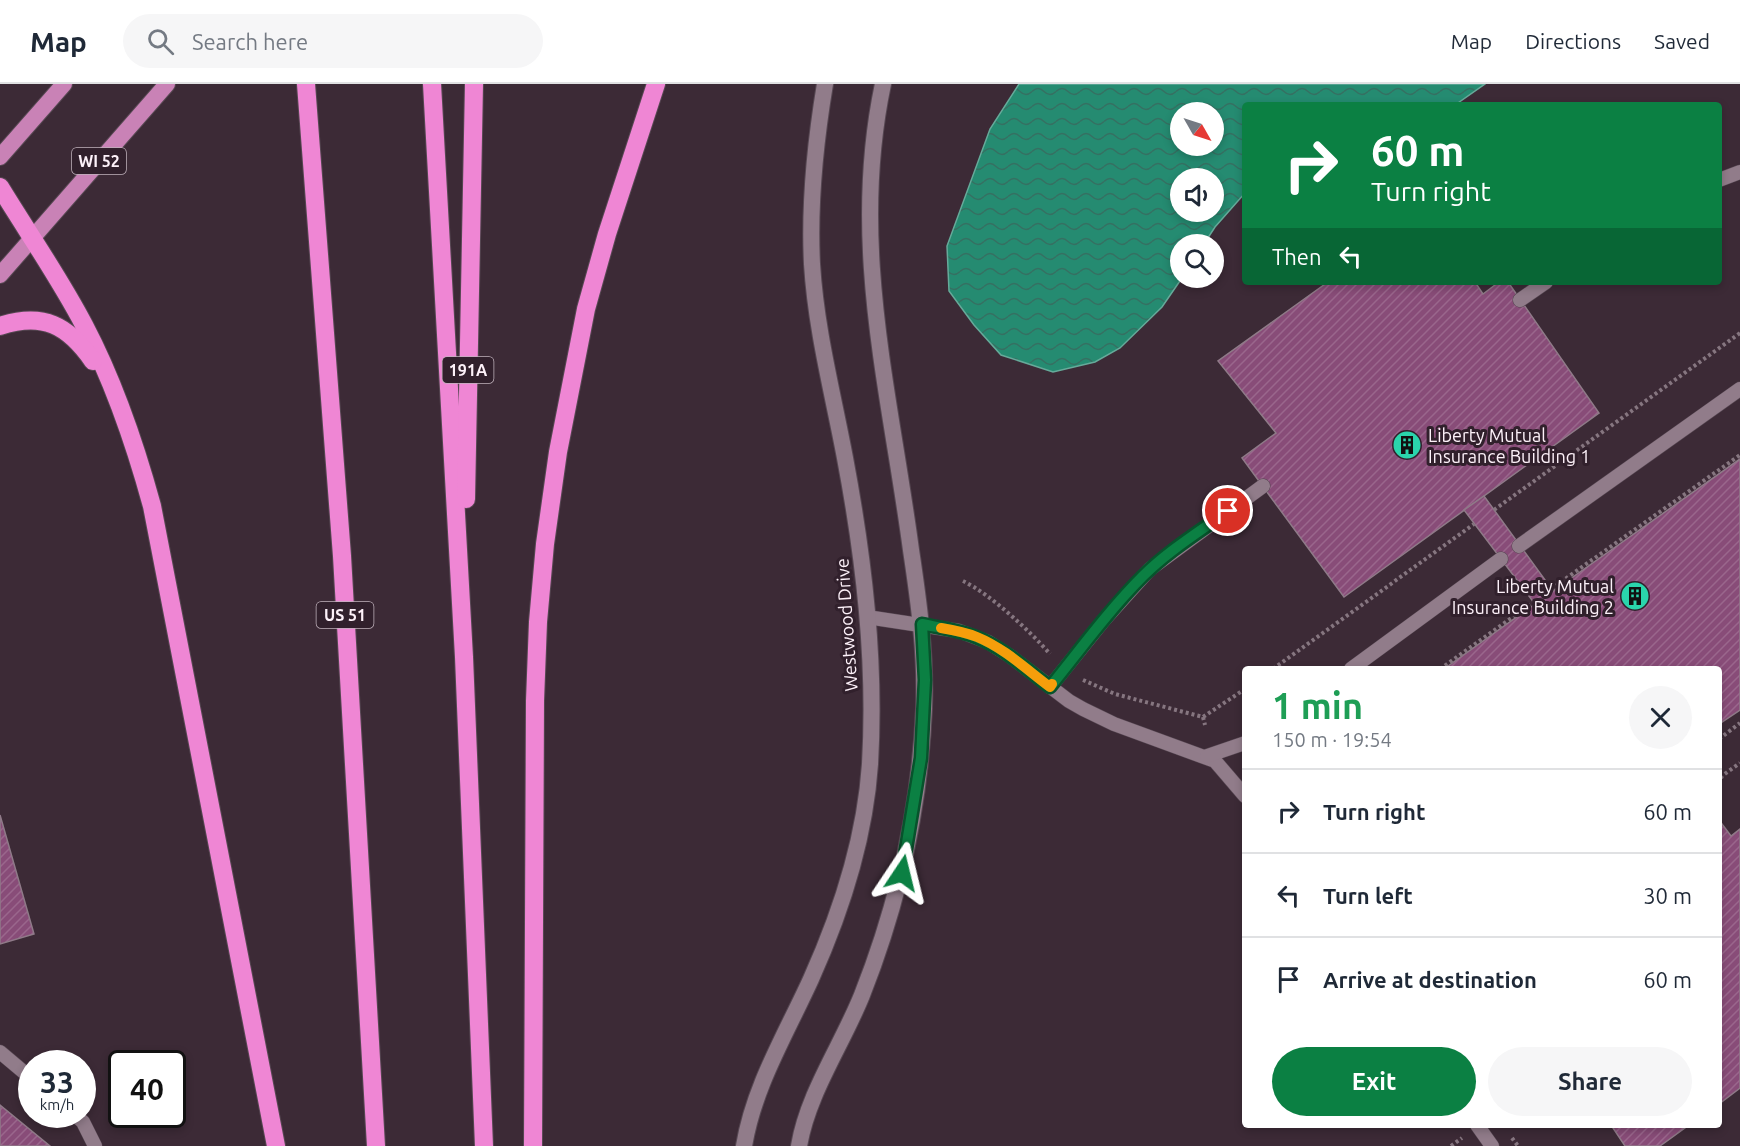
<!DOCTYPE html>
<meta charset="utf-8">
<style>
:root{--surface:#fff;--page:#f6f6f7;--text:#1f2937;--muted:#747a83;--line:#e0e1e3;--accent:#0b8043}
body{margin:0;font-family:Ubuntu,sans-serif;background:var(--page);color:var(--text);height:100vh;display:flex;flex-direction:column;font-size:22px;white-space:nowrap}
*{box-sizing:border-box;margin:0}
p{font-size:20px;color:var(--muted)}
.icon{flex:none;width:33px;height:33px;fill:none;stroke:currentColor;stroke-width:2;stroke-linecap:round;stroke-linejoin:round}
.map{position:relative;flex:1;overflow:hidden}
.panel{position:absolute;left:1242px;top:582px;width:480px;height:462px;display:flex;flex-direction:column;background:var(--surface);border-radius:6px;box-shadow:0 3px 9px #0003}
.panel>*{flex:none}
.hud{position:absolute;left:1242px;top:18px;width:480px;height:183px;border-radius:6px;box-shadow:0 3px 9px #0003;background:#0b8043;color:#fff;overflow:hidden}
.needle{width:39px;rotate:129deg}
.tools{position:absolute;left:1170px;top:18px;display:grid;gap:12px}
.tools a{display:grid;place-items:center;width:54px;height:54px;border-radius:50%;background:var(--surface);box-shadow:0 3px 9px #0003;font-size:30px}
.speed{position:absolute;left:18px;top:966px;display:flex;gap:12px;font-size:30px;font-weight:700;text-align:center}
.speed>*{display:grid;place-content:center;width:78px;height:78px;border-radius:50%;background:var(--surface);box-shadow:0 3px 9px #0003;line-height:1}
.speed small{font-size:15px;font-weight:400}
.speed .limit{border:3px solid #111;border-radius:9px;background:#fff;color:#111}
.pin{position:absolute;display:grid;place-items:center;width:51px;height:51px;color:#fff;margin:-26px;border:3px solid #fff;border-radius:50%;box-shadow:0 2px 6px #0007}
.me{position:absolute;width:66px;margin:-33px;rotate:10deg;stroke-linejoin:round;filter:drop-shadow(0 0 4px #0008)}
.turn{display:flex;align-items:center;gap:21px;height:126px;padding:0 30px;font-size:27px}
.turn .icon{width:78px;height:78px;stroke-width:2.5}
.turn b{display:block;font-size:42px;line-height:51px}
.then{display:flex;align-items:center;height:57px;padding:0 30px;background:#0003;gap:12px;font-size:22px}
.round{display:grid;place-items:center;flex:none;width:63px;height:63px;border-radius:32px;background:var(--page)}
.headline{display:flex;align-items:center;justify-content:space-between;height:102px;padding:0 30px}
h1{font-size:36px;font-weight:700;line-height:45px;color:#1e9e55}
.primary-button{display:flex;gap:12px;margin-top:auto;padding:12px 30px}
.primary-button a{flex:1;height:69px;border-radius:36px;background:var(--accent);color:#fff;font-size:24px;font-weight:700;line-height:69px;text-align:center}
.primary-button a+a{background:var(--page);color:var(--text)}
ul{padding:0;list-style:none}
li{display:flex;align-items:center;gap:18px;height:84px;padding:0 30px;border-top:2px solid var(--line)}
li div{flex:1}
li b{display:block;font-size:22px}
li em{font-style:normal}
header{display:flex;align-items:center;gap:36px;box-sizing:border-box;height:84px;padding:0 30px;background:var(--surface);border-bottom:2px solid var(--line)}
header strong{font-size:28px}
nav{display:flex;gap:33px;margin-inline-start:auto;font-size:21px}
.search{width:420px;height:54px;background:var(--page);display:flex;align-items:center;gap:15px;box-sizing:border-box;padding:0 21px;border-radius:33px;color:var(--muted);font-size:22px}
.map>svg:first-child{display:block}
</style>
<header>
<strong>Map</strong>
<div class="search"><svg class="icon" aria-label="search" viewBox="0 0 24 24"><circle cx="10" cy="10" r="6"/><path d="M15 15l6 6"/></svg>Search here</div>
<nav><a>Map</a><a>Directions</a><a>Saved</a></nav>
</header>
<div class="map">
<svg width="1740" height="1062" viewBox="0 0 1740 1062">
<defs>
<pattern id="water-waves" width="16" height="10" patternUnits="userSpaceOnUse" patternTransform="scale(1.5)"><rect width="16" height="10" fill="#258b71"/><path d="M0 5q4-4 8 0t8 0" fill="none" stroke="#357062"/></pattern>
<pattern id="building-hatch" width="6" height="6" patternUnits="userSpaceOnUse" patternTransform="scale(1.5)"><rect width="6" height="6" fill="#884c78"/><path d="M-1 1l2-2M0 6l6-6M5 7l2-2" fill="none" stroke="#9a668c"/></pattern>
</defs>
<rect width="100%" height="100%" fill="#3c2a36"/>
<path fill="url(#water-waves)" stroke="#66aa9a" stroke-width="1.5" fill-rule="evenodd" d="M 1019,0 L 1485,0 L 1455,21 L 1245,21 L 1245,109 L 1215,143 L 1204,160 L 1180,160 L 1182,194 L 1162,223 L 1120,264 L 1095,278 L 1053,288 L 1001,271 L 974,241 L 949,207 L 947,162 L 990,45 ZM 1180,28 L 1214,28 L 1214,62 L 1180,62 ZM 1180,94 L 1214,94 L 1214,128 L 1180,128 Z"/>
<g fill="url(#building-hatch)" stroke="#8f7a88" stroke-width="1.5">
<path d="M 1328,198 L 1475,198 L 1483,210 L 1499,198 L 1508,198 L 1599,329 L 1344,513 L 1242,374 L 1276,349 L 1218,277 Z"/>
<path d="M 1740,375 L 1740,626 L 1719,640 L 1719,585 L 1444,585 L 1535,520 L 1464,426 L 1484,412 L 1553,507 Z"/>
<path d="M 0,731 L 34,850 L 0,860 Z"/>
<path d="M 1719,736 L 1731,752 L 1740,745 L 1740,1004 L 1719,1020 Z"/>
<path d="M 0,1021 L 50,1062 L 0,1062 Z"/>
<path d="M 1611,1041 L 1689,1041 L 1660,1062 L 1625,1062 Z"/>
</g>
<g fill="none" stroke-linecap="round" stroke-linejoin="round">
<g stroke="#574853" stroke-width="15">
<g id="service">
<path d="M 1719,96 L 1740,88"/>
<path d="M 1520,216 L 1546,198"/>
<path d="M 1519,462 L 1740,305"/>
<path d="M 867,533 L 959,547 L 988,558 L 1010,572 L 1069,617 L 1083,625 L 1114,640 L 1215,677 L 1245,712"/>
<path d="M 1351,585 L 1501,475"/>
<path d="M 1050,603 L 1103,537 L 1150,485 L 1263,402"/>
<path d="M 1207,672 L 1245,659"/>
<path d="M 0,968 L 32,995"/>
<path d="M 74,1030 L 83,1038 L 95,1062"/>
<path d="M 1477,1041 L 1492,1062"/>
</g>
</g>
<g stroke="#574853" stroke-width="18">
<g id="tertiary">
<path d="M 744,1062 C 754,1002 786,950 811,895 C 842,826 865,755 870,680 C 876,577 864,475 845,374 C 833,310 816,246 812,180 C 809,120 815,60 825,0"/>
<path d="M 799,1062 C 808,1009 842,961 862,911 C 898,820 920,721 924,624 C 926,571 919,519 911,466 C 890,308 849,160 883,0"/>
</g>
</g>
<g stroke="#574853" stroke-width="18">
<g id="primary">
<path d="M 0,73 L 64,0"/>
<path d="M 0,191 L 167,0"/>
</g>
</g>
<g stroke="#574853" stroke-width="20">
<g id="motorway">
<path d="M 306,0 L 342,472 L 376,1062"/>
<path d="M 432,0 L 464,573 L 484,1062"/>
<path d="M 0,103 C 28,149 59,193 84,241 C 114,298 135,360 152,422 L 276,1062"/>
<path d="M 0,242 C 43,228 68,241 93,277"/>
<path d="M 466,415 L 474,0"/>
<path d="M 533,1062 L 535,617 L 538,538 L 545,460 L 558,368 L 586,225 L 607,150 L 656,0"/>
</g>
</g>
<g stroke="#867680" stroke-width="4" stroke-dasharray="3 3" stroke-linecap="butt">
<path d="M 1494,426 L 1740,249"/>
<path d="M 963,497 C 990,510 1030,547 1050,570"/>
<path d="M 1551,505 L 1740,371"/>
<path d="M 1273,585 L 1474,440"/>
<path d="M 1440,585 L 1534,518"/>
<path d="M 1083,596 L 1115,610 L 1203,633 L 1245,605"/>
<path d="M 1203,633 L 1205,641"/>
<path d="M 1719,655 L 1740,639"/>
<path d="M 1719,700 L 1722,692 L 1740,679"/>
<path d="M 1512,1054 L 1518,1062"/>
<path d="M 1451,1062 L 1462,1054"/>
</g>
<use href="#service" stroke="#917c8a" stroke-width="14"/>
<use href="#tertiary" stroke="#917c8a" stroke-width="16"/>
<use href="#primary" stroke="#c982b6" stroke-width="16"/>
<use href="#motorway" stroke="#ef86d4" stroke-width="18"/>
</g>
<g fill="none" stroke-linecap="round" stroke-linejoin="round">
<g stroke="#07532c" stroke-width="15">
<path id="route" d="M 902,789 L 921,674 L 925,596 L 922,540 C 940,544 959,546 976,553 C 1004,564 1026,585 1050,603 C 1080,566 1109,526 1143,492 C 1168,467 1199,448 1228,427"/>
</g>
<use href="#route" stroke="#0b8043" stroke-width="10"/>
<path stroke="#f59e0b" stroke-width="10" d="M 941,544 C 953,546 965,548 977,553 C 1004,564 1026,585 1050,603 L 1052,600"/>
</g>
<defs>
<g id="building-disc" transform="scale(1.5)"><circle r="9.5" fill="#2ad5ac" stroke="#31202c"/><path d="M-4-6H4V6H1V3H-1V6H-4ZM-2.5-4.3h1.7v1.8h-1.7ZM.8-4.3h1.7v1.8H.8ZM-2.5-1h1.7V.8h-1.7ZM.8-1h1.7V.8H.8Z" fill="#111"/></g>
</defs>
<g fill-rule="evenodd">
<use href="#building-disc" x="1407" y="361"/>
<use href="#building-disc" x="1635" y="512"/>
</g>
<g text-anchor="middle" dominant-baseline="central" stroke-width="6" stroke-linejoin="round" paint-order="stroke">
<g fill="#31202c" stroke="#c0b2bc" stroke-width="1.5">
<rect x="72" y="64" width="54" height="26" rx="4.5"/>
<rect x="442.5" y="273" width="51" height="26" rx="4.5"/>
<rect x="316.5" y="518" width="57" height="26" rx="4.5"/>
</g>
<g font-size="16" font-weight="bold" fill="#fdf1f9">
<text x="99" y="77">WI 52</text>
<text x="468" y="286">191A</text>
<text x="345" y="531">US 51</text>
</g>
<g font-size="18" fill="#fdf1f9" stroke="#31202c" text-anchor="start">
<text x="1428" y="351">Liberty Mutual<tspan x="1428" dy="21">Insurance Building 1</tspan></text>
<text x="1614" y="502" text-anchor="end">Liberty Mutual<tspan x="1614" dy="21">Insurance Building 2</tspan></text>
</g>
<g font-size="18" fill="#fdf1f9" stroke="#31202c">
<text transform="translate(846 541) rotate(-94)">Westwood Drive</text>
</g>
</g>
</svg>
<div class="tools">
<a><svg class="needle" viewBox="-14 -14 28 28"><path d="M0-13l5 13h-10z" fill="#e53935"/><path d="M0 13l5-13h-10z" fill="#747a83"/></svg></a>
<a><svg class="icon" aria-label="sound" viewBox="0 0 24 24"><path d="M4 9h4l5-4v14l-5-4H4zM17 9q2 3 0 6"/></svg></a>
<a><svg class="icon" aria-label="search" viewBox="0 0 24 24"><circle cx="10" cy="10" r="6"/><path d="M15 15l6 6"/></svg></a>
</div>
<div class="speed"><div>33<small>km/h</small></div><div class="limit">40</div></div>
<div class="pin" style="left:1228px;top:427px;background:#d93025"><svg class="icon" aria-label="arrive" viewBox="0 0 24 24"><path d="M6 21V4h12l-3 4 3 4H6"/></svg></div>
<svg class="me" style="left:902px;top:789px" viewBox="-20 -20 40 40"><path d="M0-17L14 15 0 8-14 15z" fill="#0b8043" stroke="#fff" stroke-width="4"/></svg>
<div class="hud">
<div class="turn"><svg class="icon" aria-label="right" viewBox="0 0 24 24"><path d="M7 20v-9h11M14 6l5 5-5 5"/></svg><div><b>60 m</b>Turn right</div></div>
<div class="then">Then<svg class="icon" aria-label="left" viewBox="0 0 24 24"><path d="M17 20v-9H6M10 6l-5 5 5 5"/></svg></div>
</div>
<section class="panel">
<div class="headline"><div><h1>1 min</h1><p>150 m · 19:54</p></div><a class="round"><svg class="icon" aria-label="close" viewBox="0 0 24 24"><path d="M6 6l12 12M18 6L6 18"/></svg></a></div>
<ul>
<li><svg class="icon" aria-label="right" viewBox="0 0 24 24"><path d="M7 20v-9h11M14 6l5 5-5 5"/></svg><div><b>Turn right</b></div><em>60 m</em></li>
<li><svg class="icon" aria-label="left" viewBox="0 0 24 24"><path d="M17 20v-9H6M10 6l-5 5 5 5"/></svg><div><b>Turn left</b></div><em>30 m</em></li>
<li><svg class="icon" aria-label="arrive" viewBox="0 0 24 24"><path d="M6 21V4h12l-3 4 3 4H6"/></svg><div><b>Arrive at destination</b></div><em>60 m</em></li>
</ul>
<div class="primary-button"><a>Exit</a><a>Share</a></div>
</section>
</div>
